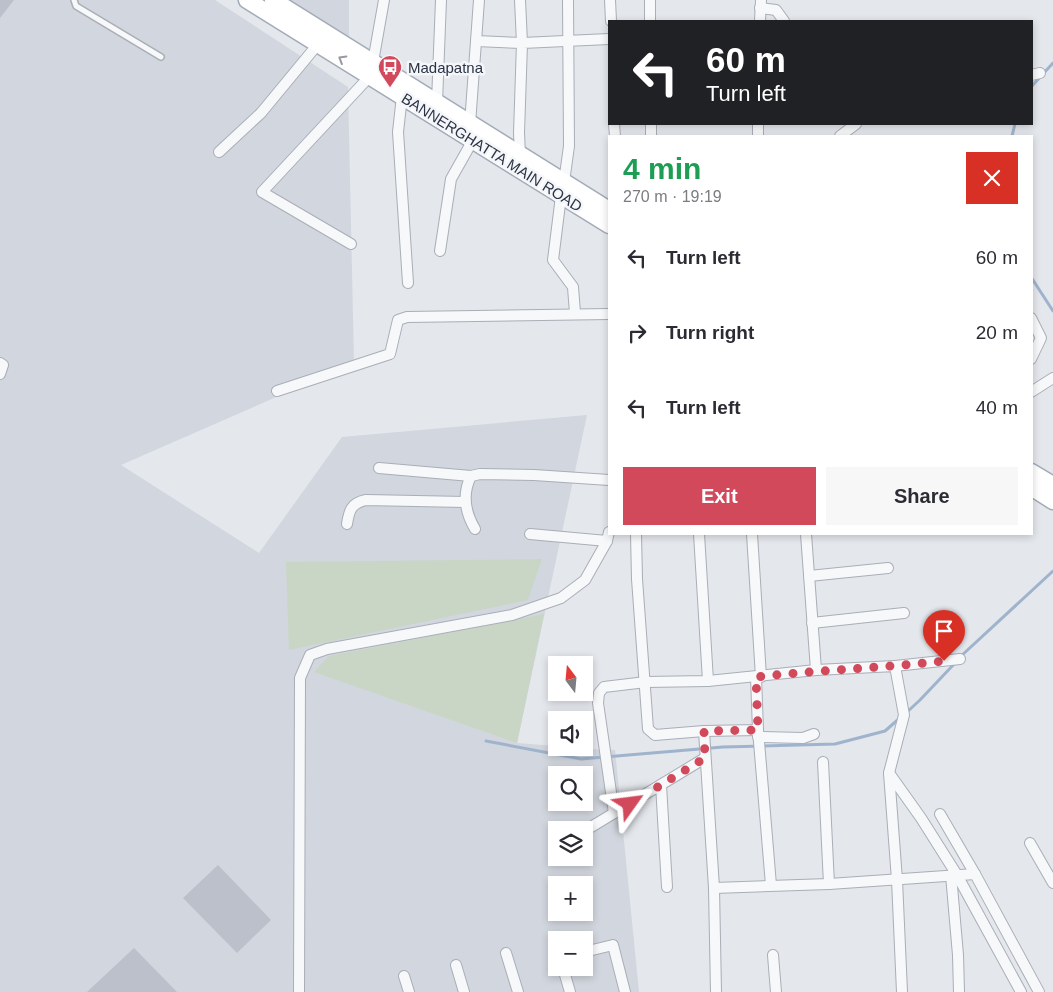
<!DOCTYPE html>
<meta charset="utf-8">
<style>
:root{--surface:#fff;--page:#f7f7f7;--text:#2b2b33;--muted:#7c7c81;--accent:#d1495b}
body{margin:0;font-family:Arial,sans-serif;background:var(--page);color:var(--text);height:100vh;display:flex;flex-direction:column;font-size:19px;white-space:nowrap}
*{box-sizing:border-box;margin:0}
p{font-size:16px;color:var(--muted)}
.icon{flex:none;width:28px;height:28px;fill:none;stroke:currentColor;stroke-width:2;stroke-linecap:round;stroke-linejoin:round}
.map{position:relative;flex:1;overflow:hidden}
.drawer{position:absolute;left:608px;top:135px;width:425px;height:400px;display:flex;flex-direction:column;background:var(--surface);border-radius:0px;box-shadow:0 2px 8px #0003}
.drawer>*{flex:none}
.guide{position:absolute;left:608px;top:20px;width:425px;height:105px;border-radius:0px;box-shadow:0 2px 8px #0003;background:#202124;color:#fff;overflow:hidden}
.needle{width:32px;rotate:344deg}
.controls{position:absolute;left:548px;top:656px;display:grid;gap:10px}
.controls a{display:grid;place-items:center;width:45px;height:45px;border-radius:0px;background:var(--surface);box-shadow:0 2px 8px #0003;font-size:25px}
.pin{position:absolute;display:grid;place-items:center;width:42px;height:42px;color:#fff;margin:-51px -21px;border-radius:50% 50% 50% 0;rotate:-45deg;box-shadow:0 0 5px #0007}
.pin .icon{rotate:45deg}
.me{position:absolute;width:55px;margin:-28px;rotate:59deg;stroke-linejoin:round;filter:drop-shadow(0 0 4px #0008)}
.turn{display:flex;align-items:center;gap:18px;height:105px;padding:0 15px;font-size:22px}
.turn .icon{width:65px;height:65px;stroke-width:2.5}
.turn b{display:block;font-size:35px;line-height:42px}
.round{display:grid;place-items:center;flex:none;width:52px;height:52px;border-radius:0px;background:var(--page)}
.summary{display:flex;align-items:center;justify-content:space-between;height:85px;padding:0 15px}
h1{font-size:30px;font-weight:600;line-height:38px;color:#1e9e55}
.action{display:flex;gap:10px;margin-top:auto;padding:10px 15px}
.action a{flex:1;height:58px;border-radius:0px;background:var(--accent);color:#fff;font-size:20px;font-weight:600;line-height:58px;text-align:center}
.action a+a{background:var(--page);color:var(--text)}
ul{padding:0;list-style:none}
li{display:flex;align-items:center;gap:15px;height:75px;padding:0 15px}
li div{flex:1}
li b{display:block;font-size:19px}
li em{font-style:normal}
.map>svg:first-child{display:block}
</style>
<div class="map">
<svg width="1053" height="992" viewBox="0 0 1053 992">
<rect width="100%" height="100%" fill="#e4e7ec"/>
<g fill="#d2d6de" fill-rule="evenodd">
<path d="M 0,0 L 215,0 L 348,87 L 354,363 L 121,465 L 259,553 L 342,437 L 587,415 L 517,743 L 556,746 L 556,748 L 615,750 L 639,992 L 0,992 ZM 556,775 L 584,775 L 584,802 L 556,802 ZM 556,830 L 584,830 L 584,858 L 556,858 ZM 556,885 L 584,885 L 584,912 L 556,912 ZM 556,940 L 584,940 L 584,968 L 556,968 Z"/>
<path d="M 280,0 L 349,0 L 349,43 Z"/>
</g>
<g fill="#c9d6c5">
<path d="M 542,559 L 528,600 L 289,650 L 286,562 Z"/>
<path d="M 544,614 L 517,743 L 314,672 L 329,656 Z"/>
</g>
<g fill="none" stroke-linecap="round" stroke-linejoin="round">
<g stroke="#9fb4cc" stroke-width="3">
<path d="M 1031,87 L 1053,63"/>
<path d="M 1012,136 L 1015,124"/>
<path d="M 1031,277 L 1053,311"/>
<path d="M 960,657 L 1053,571"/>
<path d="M 906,713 L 920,700 L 956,662"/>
<path d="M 486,741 L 581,759 L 723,747 L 835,744 L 885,731 L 901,717"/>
</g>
</g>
<g fill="#bbc0ca">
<path d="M 0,0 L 14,0 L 0,18 Z"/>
<path d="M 218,865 L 271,920 L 237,953 L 183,898 Z"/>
<path d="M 134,948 L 177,992 L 87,992 Z"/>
</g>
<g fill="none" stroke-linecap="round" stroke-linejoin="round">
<g stroke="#a9aeb7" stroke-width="8">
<path id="lane" d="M 74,0 L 76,6 L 161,57"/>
</g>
<g stroke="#a9aeb7" stroke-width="12">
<g id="street">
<path d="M 610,0 L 611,21"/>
<path d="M 760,8 L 776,10 L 784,21"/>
<path d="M 650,21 L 650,0"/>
<path d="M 760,21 L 761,0"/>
<path d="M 476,41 L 522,43 L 520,0"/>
<path d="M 373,62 L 384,0"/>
<path d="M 1031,75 L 1040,73"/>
<path d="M 402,96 L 398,132 L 408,283"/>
<path d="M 437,102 L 441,0"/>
<path d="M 470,124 L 479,0"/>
<path d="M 614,124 L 615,136"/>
<path d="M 651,124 L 651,136"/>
<path d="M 758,136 L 758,124"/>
<path d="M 840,136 L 856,124"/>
<path d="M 219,152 L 261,113 L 318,44"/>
<path d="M 520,155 L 519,133 L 522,43 L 609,39"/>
<path d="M 564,182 L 569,146 L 568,0"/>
<path d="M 561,196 L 553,260 L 573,287 L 575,313"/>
<path d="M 351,244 L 262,192 L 371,75"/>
<path d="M 440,251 L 451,179 L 473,140"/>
<path d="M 1031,318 L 1041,338 L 1031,359"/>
<path d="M 0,363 L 3,365 L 0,374"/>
<path d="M 277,391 L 390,354 L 398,320 L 407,317 L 609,314"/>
<path d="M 1031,392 L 1053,378"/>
<path d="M 379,468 L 471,476"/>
<path d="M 347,524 C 349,511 351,503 366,500 L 465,502"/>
<path d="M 475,529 C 465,512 462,494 471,476 L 480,474 L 534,475 L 609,480"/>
<path d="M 530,534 L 607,541"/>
<path d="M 636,534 L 637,579 L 648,729 L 655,735 L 704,731 L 758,730 L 756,677"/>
<path d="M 699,534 L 708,681"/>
<path d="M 752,534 L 761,677"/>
<path d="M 806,534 L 816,670"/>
<path d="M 809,576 L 888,568"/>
<path d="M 812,623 L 904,613"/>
<path d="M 895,666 L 960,659"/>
<path d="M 758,730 L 771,885"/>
<path d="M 704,731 L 714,888 L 716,992"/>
<path d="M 758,737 L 803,738 L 814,734"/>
<path d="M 823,762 L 829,884"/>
<path d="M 889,773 L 921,818 L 957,875 L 1021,992"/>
<path d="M 661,785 L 667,887"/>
<path d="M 614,813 L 598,703 L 599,693 L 604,687 L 646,682 L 708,681 L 816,670 L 895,666 L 904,715 L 889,773 L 897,880 L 902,992"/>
<path d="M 940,814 L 975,874 L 1039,992"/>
<path d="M 591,827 L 705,758"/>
<path d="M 1030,843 L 1053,883"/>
<path d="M 951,875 L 958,955 L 959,992"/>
<path d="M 714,888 L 829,884 L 975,874"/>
<path d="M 554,940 L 556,946"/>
<path d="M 584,952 L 613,945 L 625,992"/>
<path d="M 506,953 L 518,992"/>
<path d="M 773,955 L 776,992"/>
<path d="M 456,965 L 464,992"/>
<path d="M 563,968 L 570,992"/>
<path d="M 404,976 L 409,992"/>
<path d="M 299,992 L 300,678 L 310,655 L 327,649 L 512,615 L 561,598 L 585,580 L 607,541 L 609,532"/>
</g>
</g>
<g stroke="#a3abb8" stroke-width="19">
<g id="primary">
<path d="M 247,0 L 609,225"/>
<path d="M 273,0 L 609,210"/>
<path d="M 1031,472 L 1053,485"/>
<path d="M 1031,487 L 1053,501"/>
</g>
</g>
<use href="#lane" stroke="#f7f8fa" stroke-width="5"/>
<use href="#street" stroke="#f7f8fa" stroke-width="10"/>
<use href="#primary" stroke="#fff" stroke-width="16"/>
</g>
<defs><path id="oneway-chevron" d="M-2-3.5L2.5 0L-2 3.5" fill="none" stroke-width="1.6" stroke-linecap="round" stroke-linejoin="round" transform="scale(1.25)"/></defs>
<use stroke="#959aa2" href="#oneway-chevron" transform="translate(342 59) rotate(-149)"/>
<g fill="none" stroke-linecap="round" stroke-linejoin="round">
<path stroke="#d1495b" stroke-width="9" stroke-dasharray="0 16.2" d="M 630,804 L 705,758 L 704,731 L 758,730 L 756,677 C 819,670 882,668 944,661"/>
</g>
<defs>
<g id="bus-pin" transform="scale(1.25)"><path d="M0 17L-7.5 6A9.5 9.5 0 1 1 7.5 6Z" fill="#d1495b" stroke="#f4f6f9"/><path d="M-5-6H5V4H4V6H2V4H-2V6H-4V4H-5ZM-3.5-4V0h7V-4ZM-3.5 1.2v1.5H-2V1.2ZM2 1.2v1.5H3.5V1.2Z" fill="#fff"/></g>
</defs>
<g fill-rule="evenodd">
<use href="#bus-pin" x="390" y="67"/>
</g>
<g text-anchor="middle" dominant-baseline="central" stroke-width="5" stroke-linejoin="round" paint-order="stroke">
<g font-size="15" fill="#2b3445" stroke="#f4f6f9" text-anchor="start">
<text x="408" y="67">Madapatna</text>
</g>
<g font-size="15" fill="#2b3445" stroke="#f4f6f9">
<text transform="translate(492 152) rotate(32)">BANNERGHATTA MAIN ROAD</text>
</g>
</g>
</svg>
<div class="controls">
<a><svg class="needle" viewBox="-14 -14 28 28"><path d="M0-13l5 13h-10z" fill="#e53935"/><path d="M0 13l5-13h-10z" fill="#7c7c81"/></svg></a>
<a><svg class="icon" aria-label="sound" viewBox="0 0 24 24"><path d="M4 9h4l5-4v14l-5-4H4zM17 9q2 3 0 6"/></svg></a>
<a><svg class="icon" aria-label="search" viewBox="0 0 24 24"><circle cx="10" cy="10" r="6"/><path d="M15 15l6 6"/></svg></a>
<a><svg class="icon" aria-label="layers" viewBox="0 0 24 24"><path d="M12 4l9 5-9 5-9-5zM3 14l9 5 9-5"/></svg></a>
<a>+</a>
<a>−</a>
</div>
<div class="pin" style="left:944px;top:661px;background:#d93025"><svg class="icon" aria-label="arrive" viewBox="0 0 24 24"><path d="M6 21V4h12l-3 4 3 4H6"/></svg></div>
<svg class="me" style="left:630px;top:804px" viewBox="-20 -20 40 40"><path d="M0-17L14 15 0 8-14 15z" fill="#d1495b" stroke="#fff" stroke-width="4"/></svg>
<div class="guide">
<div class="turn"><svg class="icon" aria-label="left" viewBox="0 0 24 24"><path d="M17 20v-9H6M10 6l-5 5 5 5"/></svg><div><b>60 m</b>Turn left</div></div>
</div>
<section class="drawer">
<div class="summary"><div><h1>4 min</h1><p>270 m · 19:19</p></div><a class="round" style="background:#d93025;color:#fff"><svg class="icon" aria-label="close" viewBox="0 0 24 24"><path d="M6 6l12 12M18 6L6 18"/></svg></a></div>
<ul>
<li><svg class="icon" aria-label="left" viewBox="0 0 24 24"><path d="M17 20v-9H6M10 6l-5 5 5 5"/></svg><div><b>Turn left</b></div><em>60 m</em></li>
<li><svg class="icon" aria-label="right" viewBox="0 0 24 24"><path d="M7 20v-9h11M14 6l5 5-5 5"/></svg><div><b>Turn right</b></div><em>20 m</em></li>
<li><svg class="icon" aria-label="left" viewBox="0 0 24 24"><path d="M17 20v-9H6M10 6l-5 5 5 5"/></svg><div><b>Turn left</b></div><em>40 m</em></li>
</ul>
<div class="action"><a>Exit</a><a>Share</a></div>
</section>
</div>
